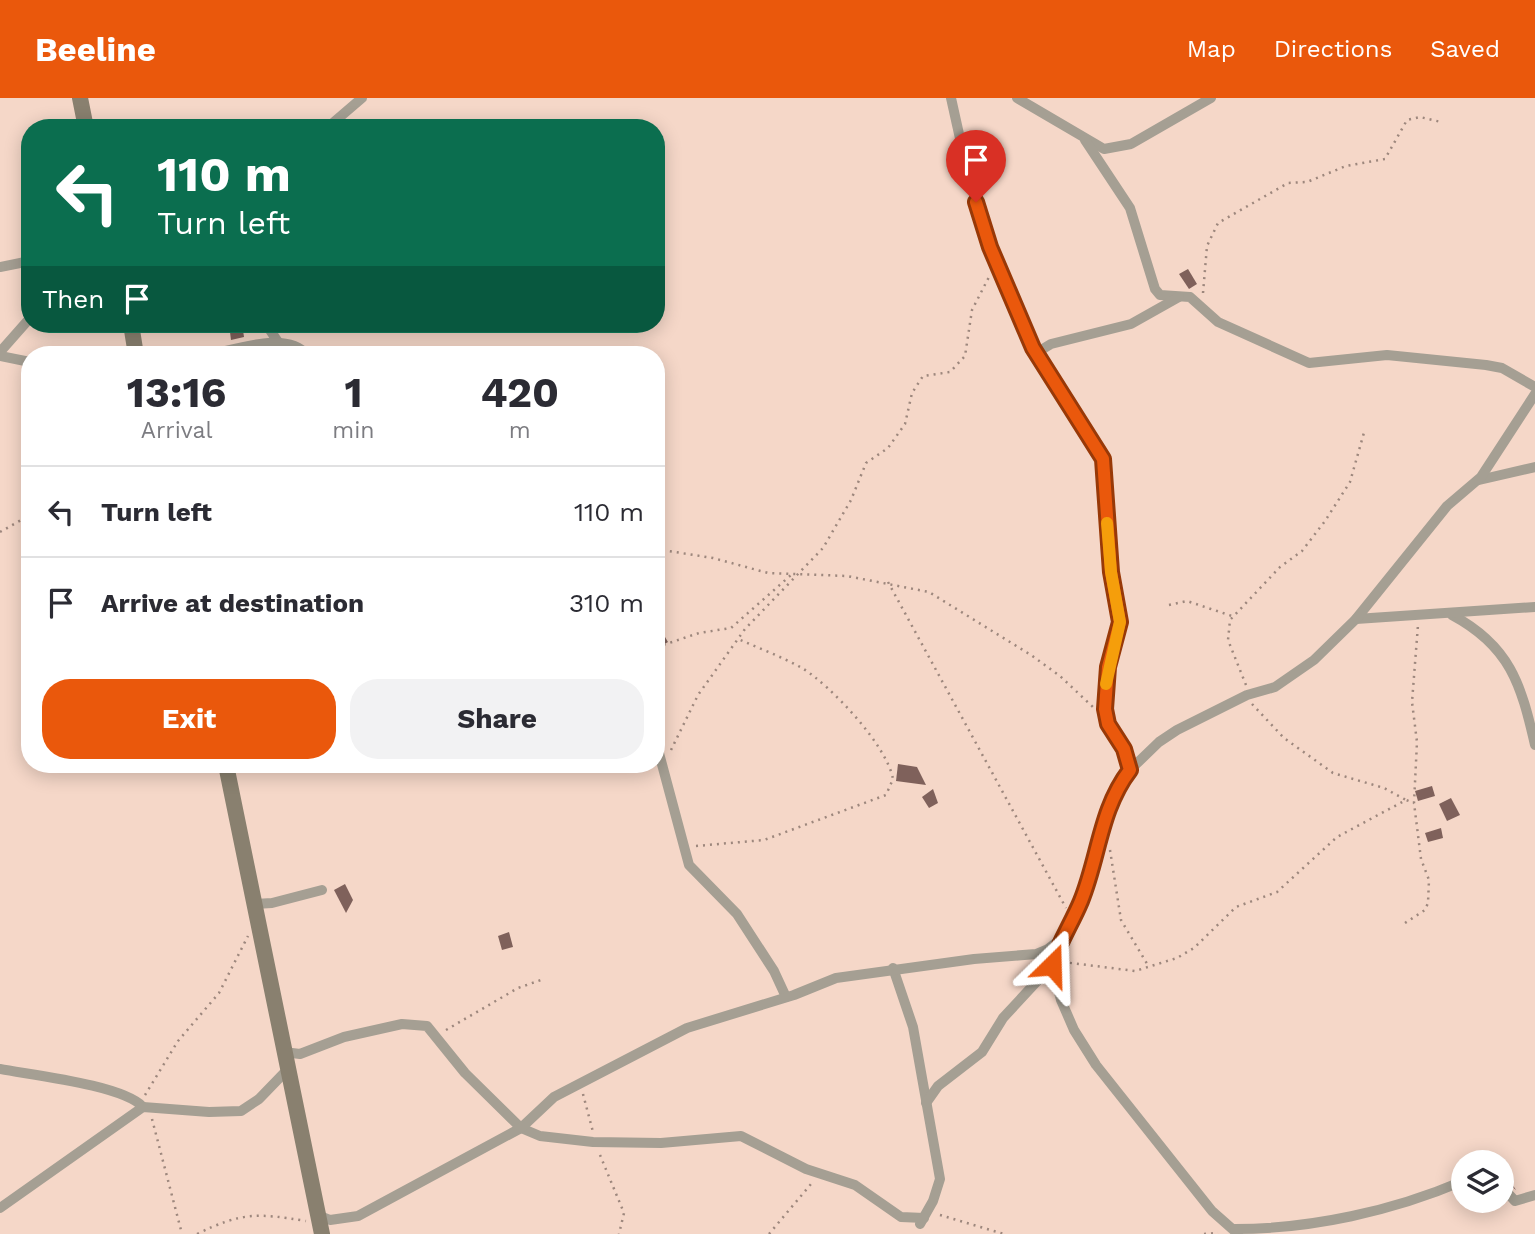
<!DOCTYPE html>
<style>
:root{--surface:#fff;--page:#f2f2f3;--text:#2b2b33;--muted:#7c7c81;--line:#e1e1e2;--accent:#ea580c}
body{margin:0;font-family:"Work Sans",sans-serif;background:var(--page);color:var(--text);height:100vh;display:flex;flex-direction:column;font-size:26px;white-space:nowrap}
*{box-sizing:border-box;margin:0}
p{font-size:23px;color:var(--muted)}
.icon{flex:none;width:38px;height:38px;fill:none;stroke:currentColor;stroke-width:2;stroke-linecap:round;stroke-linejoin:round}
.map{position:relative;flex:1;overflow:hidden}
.sheet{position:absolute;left:21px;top:248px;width:644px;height:427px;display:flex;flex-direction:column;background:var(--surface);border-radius:28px;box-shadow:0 4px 18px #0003}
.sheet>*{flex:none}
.banner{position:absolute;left:21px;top:21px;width:644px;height:214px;border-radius:28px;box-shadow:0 4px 18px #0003;background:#0b6e4f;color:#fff;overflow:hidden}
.tools{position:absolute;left:1451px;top:1052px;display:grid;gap:14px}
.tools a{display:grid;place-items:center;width:63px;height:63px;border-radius:50%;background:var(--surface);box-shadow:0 4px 18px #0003;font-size:35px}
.pin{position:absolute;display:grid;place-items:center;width:60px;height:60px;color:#fff;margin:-72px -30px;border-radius:50% 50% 50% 0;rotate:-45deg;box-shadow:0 0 7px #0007}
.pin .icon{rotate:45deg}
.me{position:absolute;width:77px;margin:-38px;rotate:22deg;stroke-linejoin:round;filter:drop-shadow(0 0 5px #0008)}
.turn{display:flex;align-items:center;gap:24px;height:147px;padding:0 21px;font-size:32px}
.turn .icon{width:91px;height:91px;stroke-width:2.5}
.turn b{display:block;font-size:49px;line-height:60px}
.then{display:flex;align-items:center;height:66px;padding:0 21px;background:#0003;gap:14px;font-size:26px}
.eta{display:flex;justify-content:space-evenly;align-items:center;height:119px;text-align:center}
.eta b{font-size:42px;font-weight:700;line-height:49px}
.action{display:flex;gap:14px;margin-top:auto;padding:14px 21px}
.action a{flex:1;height:80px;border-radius:28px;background:var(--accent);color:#fff;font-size:28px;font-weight:700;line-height:80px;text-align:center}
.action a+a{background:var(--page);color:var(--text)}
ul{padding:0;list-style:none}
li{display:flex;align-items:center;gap:21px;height:91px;padding:0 21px;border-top:2px solid var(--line)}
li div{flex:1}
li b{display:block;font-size:26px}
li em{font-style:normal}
header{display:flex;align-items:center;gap:42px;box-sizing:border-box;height:98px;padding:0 35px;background:var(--accent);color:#fff}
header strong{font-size:33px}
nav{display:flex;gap:38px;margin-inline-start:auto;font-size:24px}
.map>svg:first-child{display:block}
</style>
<header>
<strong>Beeline</strong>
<nav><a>Map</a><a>Directions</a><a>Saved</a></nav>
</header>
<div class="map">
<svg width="1535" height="1136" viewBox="0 0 1535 1136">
<rect width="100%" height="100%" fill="#f5d7c8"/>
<g fill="#7f615b">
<path d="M 1188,171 L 1197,186 L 1189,191 L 1179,176 Z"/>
<path d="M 229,226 L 242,226 L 244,239 L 231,242 Z"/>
<path d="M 656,524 L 668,544 L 656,551 Z"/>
<path d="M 898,666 L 917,669 L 926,687 L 896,683 Z"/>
<path d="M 1432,688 L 1435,698 L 1418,703 L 1415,693 Z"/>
<path d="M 933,691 L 938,705 L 929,710 L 922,699 Z"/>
<path d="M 1451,700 L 1460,717 L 1447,723 L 1439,706 Z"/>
<path d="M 1441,730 L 1443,740 L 1428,744 L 1425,735 Z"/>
<path d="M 345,786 L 353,802 L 346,815 L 334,792 Z"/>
<path d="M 509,834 L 513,849 L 502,852 L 498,838 Z"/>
<path d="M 1502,1065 L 1512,1086 L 1516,1092 L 1502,1081 Z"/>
</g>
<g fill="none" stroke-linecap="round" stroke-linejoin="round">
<g stroke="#9d877d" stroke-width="2.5" stroke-dasharray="2 5" stroke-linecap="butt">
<path d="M 1203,195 L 1207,148 L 1218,125 L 1288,85 L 1307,84 L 1346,68 L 1385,61 L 1407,22 L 1420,19 L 1441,24"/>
<path d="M 0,434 L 30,417"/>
<path d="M 656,451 L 713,460 L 768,475 L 847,478 L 929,494 L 1031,557 L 1060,578 L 1094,610"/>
<path d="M 888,484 L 1066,810"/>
<path d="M 1169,507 L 1187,503 L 1232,518"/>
<path d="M 657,549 L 699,535 L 731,530 L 791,477"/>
<path d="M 1246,587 L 1228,542 L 1230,522 L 1280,469 L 1302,453 L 1325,423 L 1350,384 L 1365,331"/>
<path d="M 1252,606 L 1284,640 L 1333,675 L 1384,690 L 1406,702"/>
<path d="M 671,652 L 698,597 L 745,531 L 823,450 L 851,402 L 866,365 L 888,350 L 905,326 L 912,295 L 923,278 L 950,274 L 965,258 L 972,212 L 990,177"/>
<path d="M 696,748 L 764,742 L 886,697 L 893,681 C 887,647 830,587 802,570 C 782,559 759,550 738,541"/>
<path d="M 1110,752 L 1121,822 L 1149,869"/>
<path d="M 1405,825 L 1425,812 L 1428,805 L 1429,782 L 1421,761 L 1414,705 L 1417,644 L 1412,604 L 1418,527"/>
<path d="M 1063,864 L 1135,873 L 1177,860 L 1194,850 L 1236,809 L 1277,794 L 1337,739 L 1406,702 L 1414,705"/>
<path d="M 446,932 L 518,890 L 541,882"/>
<path d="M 583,996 L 593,1034"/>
<path d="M 145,997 L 178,943 L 219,895 L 248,838"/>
<path d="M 152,1021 L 182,1136"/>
<path d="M 600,1057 L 624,1115 L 619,1136"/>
<path d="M 940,1117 L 1004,1136"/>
<path d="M 197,1136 C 242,1114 257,1115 306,1123"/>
<path d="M 769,1136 L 811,1086"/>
<path d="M 1204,1136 L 1218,1135"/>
</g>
<g stroke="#a59f93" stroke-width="10">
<path d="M 951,0 L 967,72 L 990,149 L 1044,271 L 1085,328 L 1103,361 L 1108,449 L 1120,524 L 1108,569 L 1105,611 L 1108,626 L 1124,651 L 1130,672"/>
<path d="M 1017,0 L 1104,51 L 1131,46 L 1211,0"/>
<path d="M 327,30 L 362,0"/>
<path d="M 1085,42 L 1130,110 L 1155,191 L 1160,197 L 1190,199 L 1218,224 L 1309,265 L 1387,257 L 1486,267 L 1502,270 L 1535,289"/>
<path d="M 0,169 L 30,163"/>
<path d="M 266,226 L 278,244"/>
<path d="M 0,254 L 30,220"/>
<path d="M 1036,255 L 1051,246 L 1131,226 L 1179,199"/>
<path d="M 208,257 C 235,252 287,232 307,257"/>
<path d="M 0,258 L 30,264"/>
<path d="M 1479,382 L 1535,369"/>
<path d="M 1452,517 C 1510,548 1521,586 1535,647"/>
<path d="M 1356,521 L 1535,509"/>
<path d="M 656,644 L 689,767 L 737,816 L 774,873 L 786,899"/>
<path d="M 255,806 L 272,805 L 322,792"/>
<path d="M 1060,843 L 1052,867 L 1061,902 L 1074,932 L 1096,967 L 1212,1113 L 1238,1136"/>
<path d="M 893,870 L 913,929 L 940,1081 L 933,1103 L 920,1126"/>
<path d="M 284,954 L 300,956 L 344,939 L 402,926 L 427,928 L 465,975 L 521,1030 L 540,1038 L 593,1044 L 661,1045 L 741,1038 L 806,1071 L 855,1087 L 901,1119 L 924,1120"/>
<path d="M 0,971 C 31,977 123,987 143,1009"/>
<path d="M 926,1005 L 938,988 L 982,954 L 1003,920 L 1052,867"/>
<path d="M 1502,1089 L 1515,1103 L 1535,1097"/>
<path d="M 0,1110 L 143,1009 L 209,1014 L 241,1013 L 259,1001 L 288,971"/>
<path d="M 318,1117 L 330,1122 L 358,1118 L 521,1030 L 554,999 L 687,930 L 794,897 L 836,880 L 974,861 L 1036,856 L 1048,851 L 1061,841 L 1081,803 L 1112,700 L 1130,672 L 1159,644 L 1177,632 L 1247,597 L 1275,589 L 1314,562 L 1356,521 L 1447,408 L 1481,379 L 1535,296"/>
<path d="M 1235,1131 C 1311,1131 1393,1113 1463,1083"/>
</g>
<g stroke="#89806f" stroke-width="16">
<path d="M 80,0 L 86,30"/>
<path d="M 131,226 L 136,257"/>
<path d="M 226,667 L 322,1136"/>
</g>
</g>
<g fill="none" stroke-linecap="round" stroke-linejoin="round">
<g stroke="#983908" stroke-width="18">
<path id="route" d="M 976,104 L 990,149 L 1033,250 L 1103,361 L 1111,474 L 1120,524 L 1108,569 L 1105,611 L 1108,626 L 1124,651 L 1130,672 C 1100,711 1099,759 1081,803 C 1072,825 1059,844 1052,867"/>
</g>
<use href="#route" stroke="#ea580c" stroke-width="12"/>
<path stroke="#f59e0b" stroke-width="12" d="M 1106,586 L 1120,524 L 1111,474 L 1107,425"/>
</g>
</svg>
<div class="tools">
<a><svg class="icon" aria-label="layers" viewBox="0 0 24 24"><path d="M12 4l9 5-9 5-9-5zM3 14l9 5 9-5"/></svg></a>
</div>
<div class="pin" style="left:976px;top:104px;background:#d93025"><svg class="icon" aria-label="arrive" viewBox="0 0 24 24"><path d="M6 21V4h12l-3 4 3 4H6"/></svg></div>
<svg class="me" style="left:1052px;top:867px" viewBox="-20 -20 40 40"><path d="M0-17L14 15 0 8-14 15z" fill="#ea580c" stroke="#fff" stroke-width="4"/></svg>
<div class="banner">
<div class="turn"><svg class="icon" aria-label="left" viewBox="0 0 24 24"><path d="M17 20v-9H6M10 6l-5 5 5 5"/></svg><div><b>110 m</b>Turn left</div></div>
<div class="then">Then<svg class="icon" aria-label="arrive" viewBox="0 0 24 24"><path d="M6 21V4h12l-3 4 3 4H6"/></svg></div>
</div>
<section class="sheet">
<div class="eta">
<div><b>13:16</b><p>Arrival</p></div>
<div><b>1</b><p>min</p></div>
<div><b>420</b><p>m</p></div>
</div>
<ul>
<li><svg class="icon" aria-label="left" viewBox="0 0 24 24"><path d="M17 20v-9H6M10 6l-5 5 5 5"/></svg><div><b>Turn left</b></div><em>110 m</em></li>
<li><svg class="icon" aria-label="arrive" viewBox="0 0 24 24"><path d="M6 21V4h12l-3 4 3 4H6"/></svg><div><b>Arrive at destination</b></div><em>310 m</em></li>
</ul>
<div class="action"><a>Exit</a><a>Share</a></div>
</section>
</div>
